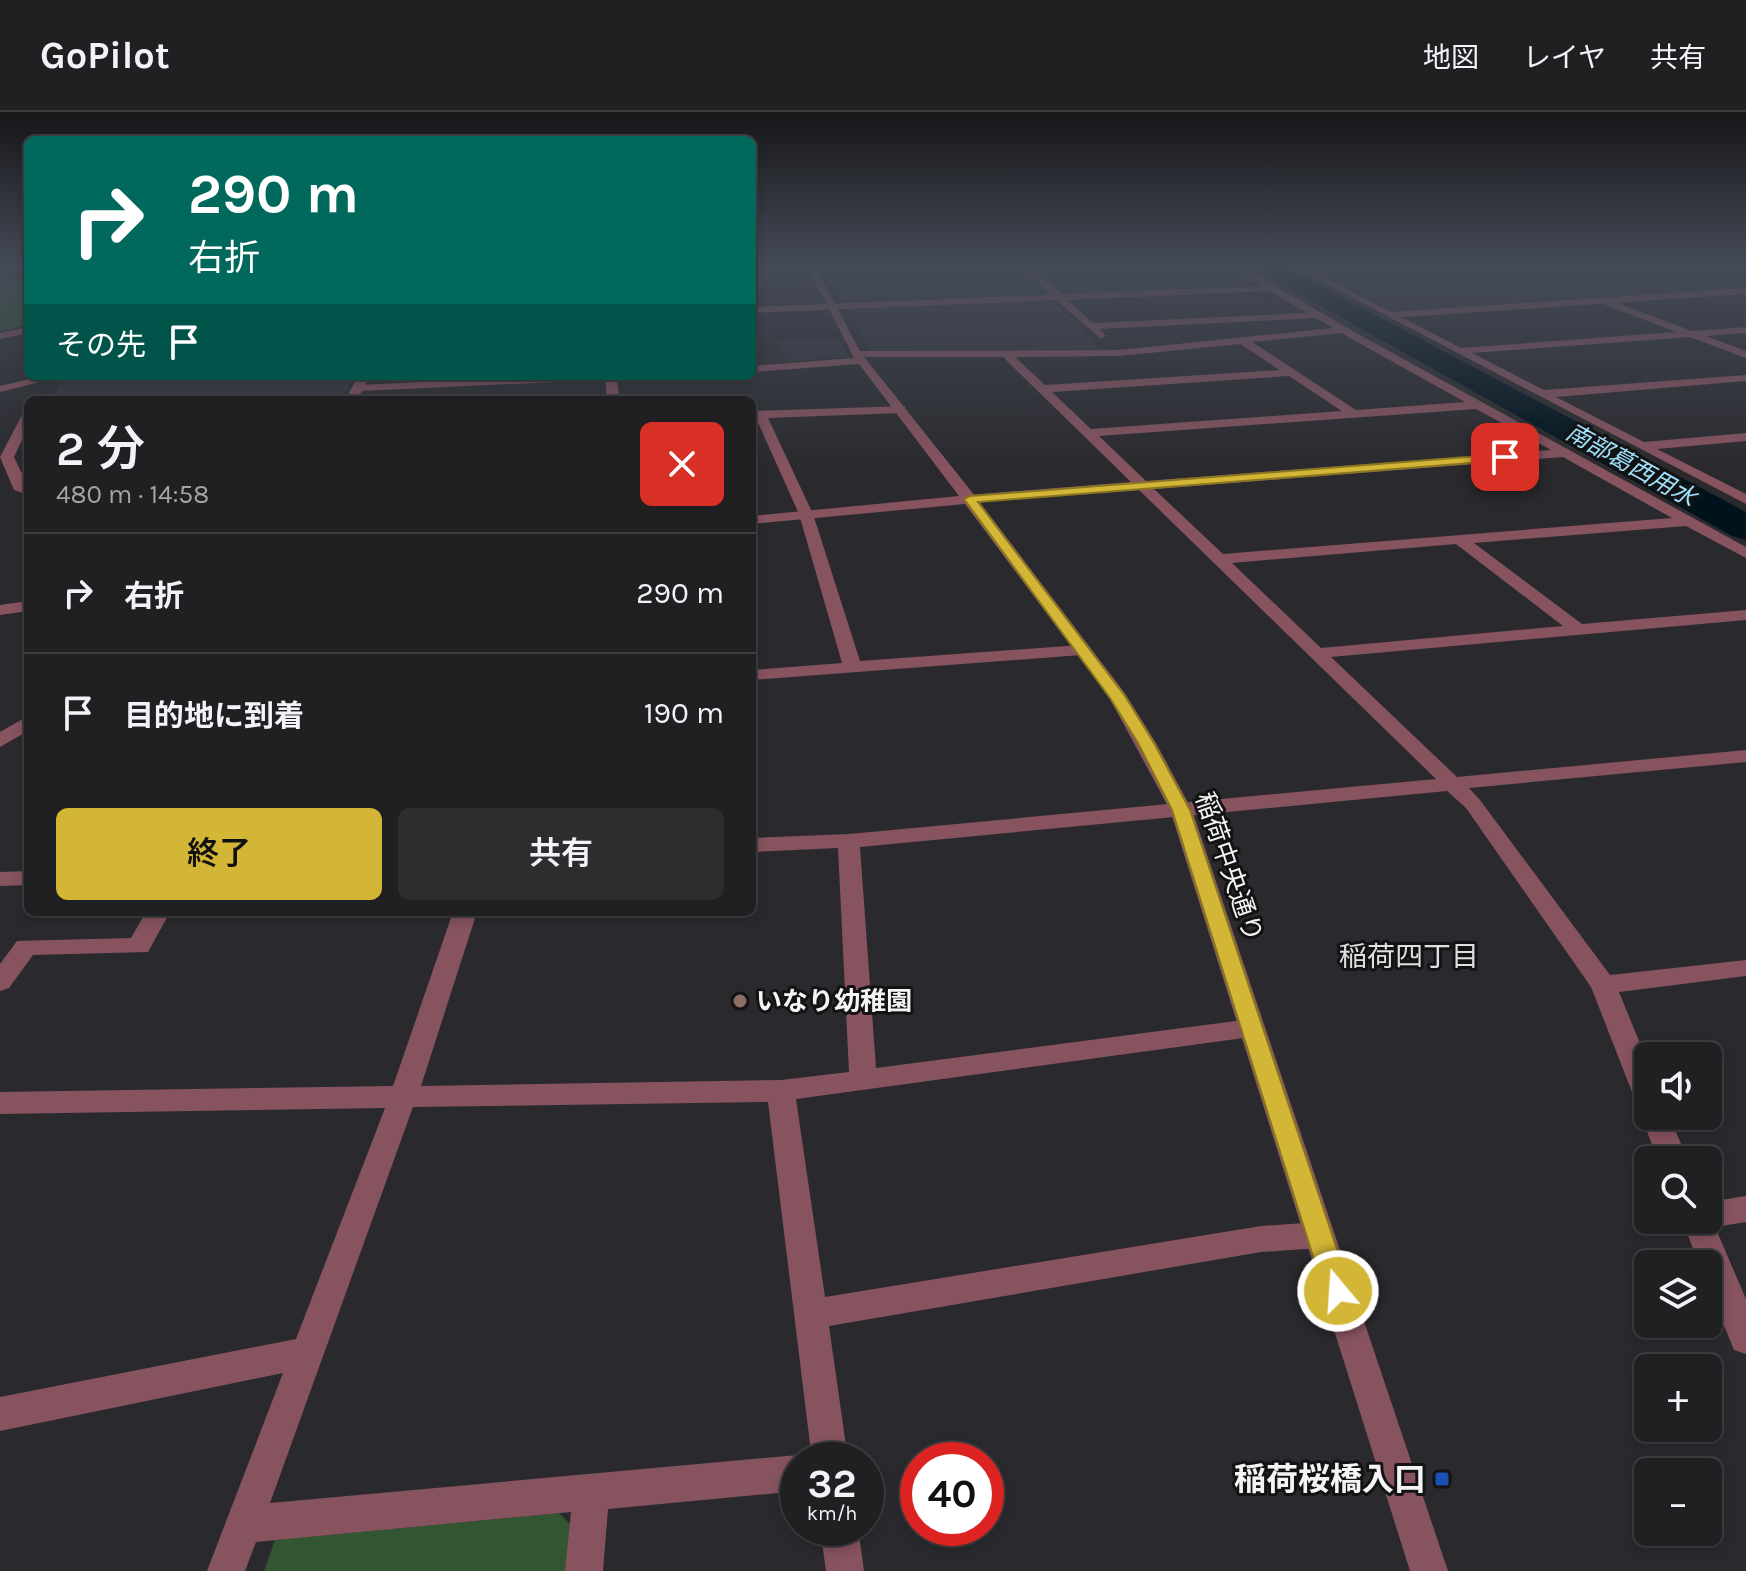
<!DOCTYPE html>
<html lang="ja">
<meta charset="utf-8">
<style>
:root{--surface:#202022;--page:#2d2d2f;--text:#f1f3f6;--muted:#a2a3a5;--line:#3d3e40;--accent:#d3b635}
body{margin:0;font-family:Karla,"Noto Sans JP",sans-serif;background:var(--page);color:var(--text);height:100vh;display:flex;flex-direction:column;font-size:30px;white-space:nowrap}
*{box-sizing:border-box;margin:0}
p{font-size:26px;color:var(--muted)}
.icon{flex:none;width:44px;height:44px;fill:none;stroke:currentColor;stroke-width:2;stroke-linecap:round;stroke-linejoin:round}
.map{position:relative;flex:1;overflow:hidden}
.details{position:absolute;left:24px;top:284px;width:732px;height:520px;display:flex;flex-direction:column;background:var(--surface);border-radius:12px;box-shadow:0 4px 12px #0003,0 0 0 2px var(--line)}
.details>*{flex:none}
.hud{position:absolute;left:24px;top:24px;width:732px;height:244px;border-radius:12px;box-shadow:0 4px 12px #0003,0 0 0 2px var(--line);background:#00695c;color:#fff;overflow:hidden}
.controls{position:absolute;left:1634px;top:930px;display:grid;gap:16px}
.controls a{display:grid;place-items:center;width:88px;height:88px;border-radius:12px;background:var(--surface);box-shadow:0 4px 12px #0003,0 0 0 2px var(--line);font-size:40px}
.speed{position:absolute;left:780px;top:1330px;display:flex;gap:16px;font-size:40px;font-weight:700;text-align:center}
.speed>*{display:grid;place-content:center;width:104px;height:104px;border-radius:50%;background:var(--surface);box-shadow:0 4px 12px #0003,0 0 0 2px var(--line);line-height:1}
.speed small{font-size:20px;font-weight:400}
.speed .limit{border:12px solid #d22;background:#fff;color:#111}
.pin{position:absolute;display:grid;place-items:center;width:68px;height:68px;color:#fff;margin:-34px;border-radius:16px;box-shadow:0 4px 12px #0006}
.me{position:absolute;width:88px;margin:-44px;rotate:342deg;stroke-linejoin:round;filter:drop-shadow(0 0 6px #0008)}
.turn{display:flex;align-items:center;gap:28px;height:168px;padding:0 32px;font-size:36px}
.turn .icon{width:104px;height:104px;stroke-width:2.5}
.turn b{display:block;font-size:56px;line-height:68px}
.then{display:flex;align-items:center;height:76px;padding:0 32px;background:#0003;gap:16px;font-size:30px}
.round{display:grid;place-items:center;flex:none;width:84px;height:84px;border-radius:12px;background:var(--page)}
.overview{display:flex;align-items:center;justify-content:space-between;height:136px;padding:0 32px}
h1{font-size:48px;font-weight:600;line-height:60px}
.cta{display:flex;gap:16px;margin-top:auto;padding:16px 32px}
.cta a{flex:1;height:92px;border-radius:12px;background:var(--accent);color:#111;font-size:32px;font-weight:600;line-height:92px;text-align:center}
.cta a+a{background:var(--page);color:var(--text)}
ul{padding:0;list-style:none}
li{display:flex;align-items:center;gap:24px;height:120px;padding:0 32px;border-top:2px solid var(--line)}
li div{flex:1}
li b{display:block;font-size:30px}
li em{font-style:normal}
header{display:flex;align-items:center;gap:48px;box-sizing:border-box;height:112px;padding:0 40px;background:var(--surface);border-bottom:2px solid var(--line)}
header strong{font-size:38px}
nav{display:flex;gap:44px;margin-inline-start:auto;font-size:28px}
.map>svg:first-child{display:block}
</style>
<header>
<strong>GoPilot</strong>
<nav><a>地図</a><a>レイヤ</a><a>共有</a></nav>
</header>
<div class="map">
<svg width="1746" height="1459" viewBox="0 0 1746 1459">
<rect width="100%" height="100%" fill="#2a2a2e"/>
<g fill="#33343d">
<path d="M 819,152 L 1225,152 L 1263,173 L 1047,183 L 1101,237 L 870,239 Z"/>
<path d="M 1299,152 L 1746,152 L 1746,176 L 1395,200 Z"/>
<path d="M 839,226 L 849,245 L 786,250 L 777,228 Z"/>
<path d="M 63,264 L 355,264 L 341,288 L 51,288 Z"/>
</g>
<g fill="#325631">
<path d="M 0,163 L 28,166 L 28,213 L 0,219 Z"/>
<path d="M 559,1401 L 570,1412 L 566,1459 L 264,1459 L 275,1428 Z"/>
</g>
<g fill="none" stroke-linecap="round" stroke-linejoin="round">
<path fill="#00131d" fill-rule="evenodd" d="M 1252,152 L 1280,152 L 1746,400 L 1746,428 L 1732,424 L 1255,157 Z"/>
<g fill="#86535f" fill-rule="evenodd">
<path d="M 776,152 L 785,152 L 752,177 L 752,170 Z"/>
<path d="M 1019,152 L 1028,152 L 1061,182 L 1262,174 L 1227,152 L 1237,152 L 1358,222 L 1746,435 L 1746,446 L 1686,414 L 1474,431 L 1582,512 L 1746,498 L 1746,508 L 1331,545 L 1457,665 L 1746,638 L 1746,650 L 1469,676 L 1480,688 L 1610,863 L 1746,848 L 1746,864 L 1619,880 L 1648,951 L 1648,1004 L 1669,1004 L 1688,1048 L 1658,1048 L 1641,1004 L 1647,995 L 1638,993 L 1634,985 L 1591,875 L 1466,696 L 1447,679 L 860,735 L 876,956 L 1251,907 L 1260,909 L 1264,916 L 1260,923 L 1251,925 L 796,987 L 825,1185 L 1261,1114 L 1319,1110 L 1330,1114 L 1335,1123 L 1330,1132 L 1319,1136 L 1261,1140 L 829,1214 L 848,1348 L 812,1348 L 768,990 L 413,995 L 270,1391 L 798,1343 L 811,1348 L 798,1348 L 798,1379 L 608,1397 L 603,1459 L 565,1459 L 571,1400 L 256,1430 L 245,1459 L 207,1459 L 283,1261 L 0,1319 L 0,1285 L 296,1227 L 385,996 L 0,1002 L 0,980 L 393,974 L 453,800 L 477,800 L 421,974 L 781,968 L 849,960 L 838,736 L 752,740 L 752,726 L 849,722 L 1436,667 L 1139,378 L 965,390 L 965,384 L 970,383 L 1131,370 L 1003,245 L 856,245 L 851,242 L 856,239 L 1119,238 L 1333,216 L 1316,206 L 1099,217 L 1106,224 L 1101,227 L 1056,188 L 752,201 L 752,195 L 1051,183 ZM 1270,179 L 1307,201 L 1093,211 L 1067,188 ZM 1342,221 L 1350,226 L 1465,290 L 1356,298 L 1252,230 ZM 1240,232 L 1280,258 L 1045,273 L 1015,245 L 1119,244 ZM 1289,264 L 1342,299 L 1091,317 L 1052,280 ZM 1476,297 L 1551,338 L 1146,369 L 1099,324 ZM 1563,345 L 1672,406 L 1223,442 L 1154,377 ZM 1456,432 L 1563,514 L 1321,536 L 1232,451 Z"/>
<path d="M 1288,152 L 1298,152 L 1461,236 L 1676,220 L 1601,191 L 1604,186 L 1692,219 L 1746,215 L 1746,221 L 1706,224 L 1746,239 L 1746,246 L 1690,225 L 1472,241 L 1544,278 L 1746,263 L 1746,269 L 1556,285 L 1644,330 L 1746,321 L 1746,329 L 1657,337 L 1746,382 L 1746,392 Z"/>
<path d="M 28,215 L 28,221 L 0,227 L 0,221 Z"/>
<path d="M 43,264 L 51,267 L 0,280 L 0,274 Z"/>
<path d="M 358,264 L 370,264 L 357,288 L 345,288 Z"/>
<path d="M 605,264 L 617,264 L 619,288 L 607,288 Z"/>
<path d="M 905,294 L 905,300 L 901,301 L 768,306 L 813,402 L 860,549 L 1081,533 L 1090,538 L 1081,543 L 752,568 L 752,558 L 842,551 L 799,402 L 756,306 L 752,307 L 752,299 Z"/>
<path d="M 28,299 L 28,315 L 14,345 L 28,374 L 28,383 L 14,378 L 0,345 L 22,303 Z"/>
<path d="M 28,489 L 28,499 L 0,503 L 0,493 Z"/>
<path d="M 28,604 L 28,619 L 0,635 L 0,620 Z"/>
<path d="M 28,759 L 28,773 L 0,774 L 0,760 Z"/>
<path d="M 146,800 L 170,800 L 148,840 L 33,843 L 9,876 L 0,879 L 0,852 L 17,829 L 131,826 Z"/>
<path d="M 1746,1084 L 1746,1110 L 1715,1115 L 1746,1187 L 1746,1242 L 1734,1238 L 1708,1174 L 1708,1152 L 1699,1152 L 1682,1108 L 1708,1108 L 1708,1090 Z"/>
<path d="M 820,1416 L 858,1416 L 864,1459 L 826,1459 Z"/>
</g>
<g fill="#86535f" fill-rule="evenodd">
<path d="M 15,152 L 28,152 L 28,155 L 0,160 L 0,154 Z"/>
<path d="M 806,152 L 814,152 L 861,241 L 975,384 L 1124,580 L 1156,631 L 1192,698 L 1448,1459 L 1410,1459 L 1170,698 L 1109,585 L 965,392 L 752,412 L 752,404 L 959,384 L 859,252 L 752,260 L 752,254 L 854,246 Z"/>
<path d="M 1746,176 L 1746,182 L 1391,206 L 1386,203 L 1391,200 Z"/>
<path d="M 547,264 L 628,264 L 622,267 L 358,279 L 352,276 L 358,273 Z"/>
</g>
</g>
<linearGradient id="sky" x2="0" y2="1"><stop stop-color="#171719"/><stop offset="0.43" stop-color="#444a57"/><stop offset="1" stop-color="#444a57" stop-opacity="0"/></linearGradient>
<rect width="1746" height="356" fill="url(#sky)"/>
<path fill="#d3b635" stroke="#897622" stroke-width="2" d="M 1505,342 L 1510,345 L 1509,348 L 978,390 L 1125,584 L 1154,631 L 1190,698 L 1351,1179 L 1347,1187 L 1338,1191 L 1328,1187 L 1324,1179 L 1172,698 L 1138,631 L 1110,586 L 964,387 L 970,384 Z"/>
<circle fill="#8d6e63" stroke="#131314" stroke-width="3" cx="740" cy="889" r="8"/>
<rect fill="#1a4fb4" stroke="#131314" stroke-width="3" x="1434" y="1359" width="16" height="16" rx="4"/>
<g text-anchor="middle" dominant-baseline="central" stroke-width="6" stroke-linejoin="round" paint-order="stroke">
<g font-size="24" font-style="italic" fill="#9fe0fc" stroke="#131314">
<text transform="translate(1631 353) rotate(29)">南部葛西用水</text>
</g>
<g font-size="26" fill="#f4f4f7" stroke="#131314">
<text transform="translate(1229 755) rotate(71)">稲荷中央通り</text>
</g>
<g font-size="26" font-weight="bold" fill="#f4f4f7" stroke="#131314" text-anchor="start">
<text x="756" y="889">いなり幼稚園</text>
</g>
<g font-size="28" fill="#dedee3" stroke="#131314">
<text x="1409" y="844">稲荷四丁目</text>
</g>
<g font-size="32" font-weight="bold" fill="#f4f4f7" stroke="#131314" text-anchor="end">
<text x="1426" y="1367">稲荷桜橋入口</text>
</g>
</g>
</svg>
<div class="controls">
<a><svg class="icon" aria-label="sound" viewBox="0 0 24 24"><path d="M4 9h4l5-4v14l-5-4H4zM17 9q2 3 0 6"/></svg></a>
<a><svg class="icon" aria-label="search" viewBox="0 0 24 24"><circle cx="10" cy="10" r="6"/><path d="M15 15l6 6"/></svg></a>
<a><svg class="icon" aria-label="layers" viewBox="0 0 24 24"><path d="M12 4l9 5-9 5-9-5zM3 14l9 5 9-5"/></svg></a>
<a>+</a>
<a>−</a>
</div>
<div class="speed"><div>32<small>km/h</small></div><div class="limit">40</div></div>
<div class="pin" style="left:1505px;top:345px;background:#d93025"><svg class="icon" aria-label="arrive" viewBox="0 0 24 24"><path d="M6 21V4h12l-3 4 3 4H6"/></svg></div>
<svg class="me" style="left:1338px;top:1179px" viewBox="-20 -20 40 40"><circle r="17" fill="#d3b635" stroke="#fff" stroke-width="3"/><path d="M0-11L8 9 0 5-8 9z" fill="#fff"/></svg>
<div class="hud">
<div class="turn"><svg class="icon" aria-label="right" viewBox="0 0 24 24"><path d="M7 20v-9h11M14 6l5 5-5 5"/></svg><div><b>290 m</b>右折</div></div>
<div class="then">その先<svg class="icon" aria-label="arrive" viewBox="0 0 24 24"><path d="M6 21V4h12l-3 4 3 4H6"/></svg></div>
</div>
<section class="details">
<div class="overview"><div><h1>2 分</h1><p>480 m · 14:58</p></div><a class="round" style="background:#d93025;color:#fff"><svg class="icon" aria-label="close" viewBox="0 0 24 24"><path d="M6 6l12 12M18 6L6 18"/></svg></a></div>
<ul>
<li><svg class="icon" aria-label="right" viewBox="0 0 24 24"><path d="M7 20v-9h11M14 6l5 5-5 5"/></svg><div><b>右折</b></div><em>290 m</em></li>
<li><svg class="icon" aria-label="arrive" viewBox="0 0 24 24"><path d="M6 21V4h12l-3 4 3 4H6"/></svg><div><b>目的地に到着</b></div><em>190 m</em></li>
</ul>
<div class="cta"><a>終了</a><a>共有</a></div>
</section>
</div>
